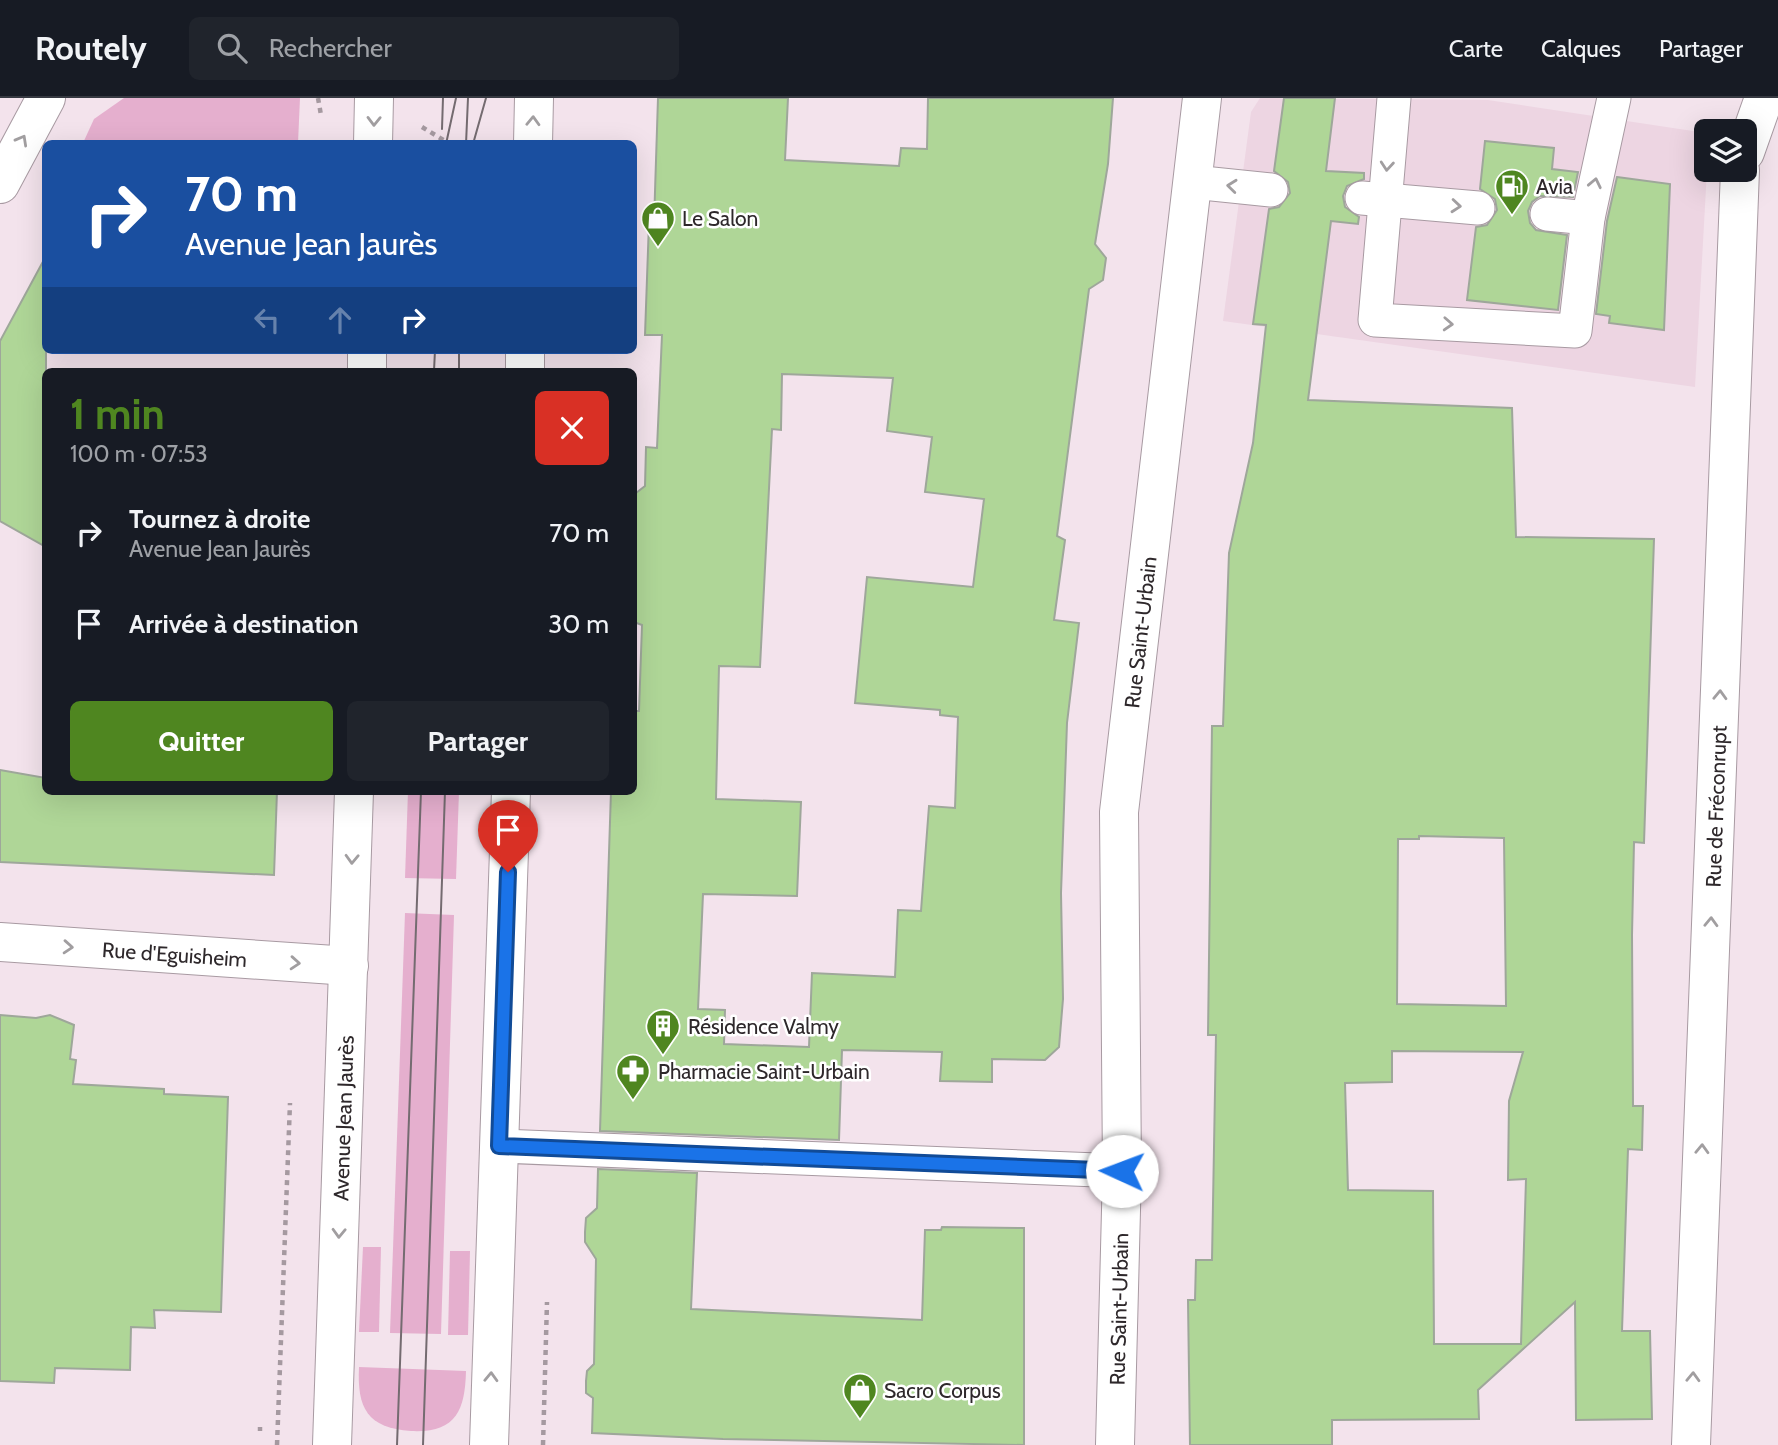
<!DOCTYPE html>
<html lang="fr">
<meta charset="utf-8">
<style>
:root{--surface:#171b24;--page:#20242c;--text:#f1f3f6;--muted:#9ea1a6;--line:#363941;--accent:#4f8620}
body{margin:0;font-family:Cabin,sans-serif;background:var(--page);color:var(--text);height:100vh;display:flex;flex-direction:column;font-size:26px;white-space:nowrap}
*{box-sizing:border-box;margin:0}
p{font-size:23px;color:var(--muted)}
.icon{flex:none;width:38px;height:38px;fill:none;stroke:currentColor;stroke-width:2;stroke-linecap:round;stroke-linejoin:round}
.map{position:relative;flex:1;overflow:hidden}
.details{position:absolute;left:42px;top:270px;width:595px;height:427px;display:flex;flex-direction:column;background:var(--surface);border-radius:10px;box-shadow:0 7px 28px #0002}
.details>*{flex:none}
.banner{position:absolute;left:42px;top:42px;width:595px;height:214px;border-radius:10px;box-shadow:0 7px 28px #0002;background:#1a4fa0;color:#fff;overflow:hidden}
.controls{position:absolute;left:1694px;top:21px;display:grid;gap:14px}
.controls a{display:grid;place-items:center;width:63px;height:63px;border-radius:10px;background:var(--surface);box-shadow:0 7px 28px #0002;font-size:35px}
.pin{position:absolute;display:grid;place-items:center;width:60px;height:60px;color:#fff;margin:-72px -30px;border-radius:50% 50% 50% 0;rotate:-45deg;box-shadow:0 0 7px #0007}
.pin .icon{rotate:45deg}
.me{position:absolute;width:77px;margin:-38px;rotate:272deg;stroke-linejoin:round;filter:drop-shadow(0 0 5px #0008)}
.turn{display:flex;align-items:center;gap:24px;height:147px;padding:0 28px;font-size:32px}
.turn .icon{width:91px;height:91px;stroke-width:2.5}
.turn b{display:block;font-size:49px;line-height:60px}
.lanes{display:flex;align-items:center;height:66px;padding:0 28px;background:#0003;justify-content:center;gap:35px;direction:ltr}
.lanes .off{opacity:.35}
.round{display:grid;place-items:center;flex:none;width:74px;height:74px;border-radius:10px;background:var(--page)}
.overview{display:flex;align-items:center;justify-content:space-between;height:119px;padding:0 28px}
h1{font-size:42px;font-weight:700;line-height:52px;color:var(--accent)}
.primary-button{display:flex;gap:14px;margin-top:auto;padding:14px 28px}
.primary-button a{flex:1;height:80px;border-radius:10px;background:var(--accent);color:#fff;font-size:28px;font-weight:700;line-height:80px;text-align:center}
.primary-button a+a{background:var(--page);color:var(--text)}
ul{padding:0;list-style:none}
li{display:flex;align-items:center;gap:21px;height:91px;padding:0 28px}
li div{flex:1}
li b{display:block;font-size:26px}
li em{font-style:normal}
header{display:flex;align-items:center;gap:42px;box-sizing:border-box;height:98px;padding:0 35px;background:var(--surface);border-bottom:2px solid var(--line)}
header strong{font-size:33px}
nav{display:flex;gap:38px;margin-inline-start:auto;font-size:24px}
.search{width:490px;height:63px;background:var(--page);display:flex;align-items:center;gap:18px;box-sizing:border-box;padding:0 24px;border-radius:10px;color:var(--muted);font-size:26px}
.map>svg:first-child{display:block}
</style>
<header>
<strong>Routely</strong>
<div class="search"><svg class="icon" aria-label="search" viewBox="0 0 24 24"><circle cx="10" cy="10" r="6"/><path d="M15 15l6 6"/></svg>Rechercher</div>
<nav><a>Carte</a><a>Calques</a><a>Partager</a></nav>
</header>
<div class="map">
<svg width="1778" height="1347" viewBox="0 0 1778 1347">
<rect width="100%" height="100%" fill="#f3e3ec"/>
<path fill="#edd5e2" d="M 1260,0 L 1488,2 L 1706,35 L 1707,72 L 1695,289 L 1223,223 L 1251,14 Z"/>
<g fill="#e5afce">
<path d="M 124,0 L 300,0 L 298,45 L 83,45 L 94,21 Z"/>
<path d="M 408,693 L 459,693 L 456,781 L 405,780 Z"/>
<path d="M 405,815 L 454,817 L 441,1236 L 390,1235 Z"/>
<path d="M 363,1149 L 381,1149 L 379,1234 L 359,1234 Z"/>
<path d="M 450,1153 L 470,1153 L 468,1237 L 448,1237 Z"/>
<path d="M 359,1269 L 466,1273 C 465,1314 455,1335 411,1333 C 367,1330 357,1310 359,1269 Z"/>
</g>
<g fill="#afd697" stroke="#9ea79a" stroke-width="2" fill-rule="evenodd">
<path d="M 658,0 L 788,0 L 785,62 L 899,68 L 901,50 L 927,51 L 928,0 L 1113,0 L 1108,66 L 1095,146 L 1106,160 L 1103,182 L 1089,191 L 1057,438 L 1065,442 L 1054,522 L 1079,525 L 1067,625 L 1061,795 L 1063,901 L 1059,949 L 1045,962 L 992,961 L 992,984 L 940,983 L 942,954 L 842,952 L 839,1042 L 600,1033 L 611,693 L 634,693 L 634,613 L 639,613 L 642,527 L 634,524 L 634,416 L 636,395 L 645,388 L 646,349 L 657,350 L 662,237 L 645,237 L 649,124 L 654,125 ZM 782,276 L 893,280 L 887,333 L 932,339 L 925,394 L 984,401 L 973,489 L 867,479 L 855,605 L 940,612 L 940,617 L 958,619 L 955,710 L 929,708 L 921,813 L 898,812 L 895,879 L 812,875 L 809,949 L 724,946 L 725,912 L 698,911 L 703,796 L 797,798 L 801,704 L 716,701 L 719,568 L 760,569 L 772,331 L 781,332 Z"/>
<path d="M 1284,0 L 1335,0 L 1326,73 L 1364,75 L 1364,81 L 1347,88 L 1343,98 L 1345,109 L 1359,119 L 1358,126 L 1331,123 L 1308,302 L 1512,310 L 1516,439 L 1654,441 L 1644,745 L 1634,744 L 1632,837 L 1633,1008 L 1643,1008 L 1642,1052 L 1628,1051 L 1622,1233 L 1650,1233 L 1652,1321 L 1576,1322 L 1575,1204 L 1478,1292 L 1479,1321 L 1332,1322 L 1332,1347 L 1190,1347 L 1188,1202 L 1195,1202 L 1196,1162 L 1212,1162 L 1216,937 L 1208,937 L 1212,628 L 1223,628 L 1229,455 L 1253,345 L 1266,227 L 1253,226 L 1269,111 L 1279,109 L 1290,95 L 1288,84 L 1274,73 ZM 1419,738 L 1504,740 L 1506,908 L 1397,906 L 1398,741 L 1419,741 ZM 1392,953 L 1523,954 L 1509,1003 L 1508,1082 L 1526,1081 L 1521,1246 L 1434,1246 L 1433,1093 L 1348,1092 L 1345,985 L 1392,984 Z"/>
<path d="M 1485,43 L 1554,50 L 1552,71 L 1578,74 L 1573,99 L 1540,98 L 1532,104 L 1528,113 L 1530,125 L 1536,132 L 1567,137 L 1558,212 L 1467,202 L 1476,129 L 1487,127 L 1497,112 L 1495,101 L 1480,91 Z"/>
<path d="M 1617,79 L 1670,86 L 1664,232 L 1609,225 L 1610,218 L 1596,216 L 1607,123 Z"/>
<path d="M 46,158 L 46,449 L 0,423 L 0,243 Z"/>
<path d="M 0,672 L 46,680 L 46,693 L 277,693 L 274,777 L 0,764 Z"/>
<path d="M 0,917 L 36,920 L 50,917 L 74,927 L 70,961 L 76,962 L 73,986 L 164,991 L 164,996 L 228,999 L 221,1214 L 154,1212 L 155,1230 L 131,1229 L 130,1272 L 55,1270 L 54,1285 L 0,1283 Z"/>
<path d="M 598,1071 L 697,1075 L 691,1211 L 922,1222 L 925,1132 L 941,1132 L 942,1129 L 1024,1130 L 1024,1347 L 723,1341 L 592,1335 L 593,1300 L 586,1295 L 586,1283 L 587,1273 L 594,1266 L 596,1161 L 585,1144 L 585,1134 L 586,1120 L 597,1110 Z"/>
</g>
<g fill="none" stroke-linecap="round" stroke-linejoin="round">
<g stroke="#a89aa2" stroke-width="35">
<g id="service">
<path d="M 1394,0 L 1375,222 L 1575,233 L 1588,120 L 1614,0"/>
<path d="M 1193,84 L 1271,92"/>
<path d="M 1362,100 L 1478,110"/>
<path d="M 1547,116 L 1588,120"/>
<path d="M 499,1048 L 1122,1073"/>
</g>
</g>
<g stroke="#a89aa2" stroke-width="40">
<g id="minor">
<path d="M 1745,54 L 1764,0"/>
<path d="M 0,86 L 46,0"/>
<path id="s1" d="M 0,844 L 349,868"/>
<path id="s2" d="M 1115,1347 L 1122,1073 L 1119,714 L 1202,0"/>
<path id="s3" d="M 1691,1347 L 1740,72"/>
</g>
</g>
<g stroke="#a89aa2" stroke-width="40">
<g id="secondary">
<path d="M 373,46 L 374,0"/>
<path d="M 533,46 L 534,0"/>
<path d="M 367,273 L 367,252"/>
<path d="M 525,273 L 525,252"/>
<path id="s4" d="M 332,1347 L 354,693"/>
<path d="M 489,1347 L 511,693"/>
</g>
</g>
<g stroke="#a599a0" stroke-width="4.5" stroke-dasharray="5 5" stroke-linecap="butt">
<path d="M 318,0 L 321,17"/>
<path d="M 422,29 L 450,46"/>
<path d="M 260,1333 L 260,1329"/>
<path d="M 277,1347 L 290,1005"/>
<path d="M 543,1347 L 547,1204"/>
</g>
<use href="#service" stroke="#fff" stroke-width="33"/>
<use href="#minor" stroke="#fff" stroke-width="38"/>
<use href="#secondary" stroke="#fff" stroke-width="38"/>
<g stroke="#746b70" stroke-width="2">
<path d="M 442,31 L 443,0"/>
<path d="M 446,46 L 456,0"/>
<path d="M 466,46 L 468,0"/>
<path d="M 473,46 L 486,0"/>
<path d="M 434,273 L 435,252"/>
<path d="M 459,273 L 459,252"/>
<path d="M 397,1347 L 421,693"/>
<path d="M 423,1347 L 445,693"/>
</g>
</g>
<defs><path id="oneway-chevron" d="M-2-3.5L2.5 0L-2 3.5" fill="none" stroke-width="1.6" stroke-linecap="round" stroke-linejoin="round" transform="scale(1.75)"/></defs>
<g stroke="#a19ea0">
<use href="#oneway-chevron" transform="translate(374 23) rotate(91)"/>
<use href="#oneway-chevron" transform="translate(533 23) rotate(-88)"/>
<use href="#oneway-chevron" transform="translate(22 42) rotate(-61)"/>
<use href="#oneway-chevron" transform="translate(1387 68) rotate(95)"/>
<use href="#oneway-chevron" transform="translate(1595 85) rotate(-78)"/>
<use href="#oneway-chevron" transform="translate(1232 88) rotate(-174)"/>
<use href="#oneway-chevron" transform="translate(1456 108) rotate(5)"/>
<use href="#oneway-chevron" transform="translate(1448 226) rotate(3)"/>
<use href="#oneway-chevron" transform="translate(1720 597) rotate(-88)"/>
<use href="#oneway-chevron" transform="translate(352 761) rotate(92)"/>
<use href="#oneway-chevron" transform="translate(1711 824) rotate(-88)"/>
<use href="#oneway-chevron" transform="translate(68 849) rotate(4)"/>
<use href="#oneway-chevron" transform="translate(295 865) rotate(4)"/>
<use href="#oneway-chevron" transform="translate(1702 1051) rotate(-88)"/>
<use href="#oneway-chevron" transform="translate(339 1135) rotate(92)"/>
<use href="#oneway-chevron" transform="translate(491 1279) rotate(-88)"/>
<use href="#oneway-chevron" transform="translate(1693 1279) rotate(-88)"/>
</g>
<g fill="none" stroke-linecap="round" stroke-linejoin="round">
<g stroke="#114b97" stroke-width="18">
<path id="route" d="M 508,774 L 499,1048 L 1122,1073"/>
</g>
<use href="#route" stroke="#1a73e8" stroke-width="12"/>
</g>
<defs>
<g id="fuel-pin" transform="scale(1.75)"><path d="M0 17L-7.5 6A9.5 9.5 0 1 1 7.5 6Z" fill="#4f8620" stroke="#fff"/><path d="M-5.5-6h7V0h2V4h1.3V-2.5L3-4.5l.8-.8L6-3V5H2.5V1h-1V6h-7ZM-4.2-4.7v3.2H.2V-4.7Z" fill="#fff"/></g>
<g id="shop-pin" transform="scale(1.75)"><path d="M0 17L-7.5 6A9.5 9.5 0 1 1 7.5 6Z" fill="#4f8620" stroke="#fff"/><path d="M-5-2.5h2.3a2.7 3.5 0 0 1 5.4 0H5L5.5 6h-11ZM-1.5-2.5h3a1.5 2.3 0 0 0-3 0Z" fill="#fff"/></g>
<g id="building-pin" transform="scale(1.75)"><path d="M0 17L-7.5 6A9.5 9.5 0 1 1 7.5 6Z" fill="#4f8620" stroke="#fff"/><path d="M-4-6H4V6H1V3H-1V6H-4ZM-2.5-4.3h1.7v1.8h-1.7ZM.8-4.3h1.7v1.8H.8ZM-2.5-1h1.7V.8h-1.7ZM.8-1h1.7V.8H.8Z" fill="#fff"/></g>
<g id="pharmacy-pin" transform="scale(1.75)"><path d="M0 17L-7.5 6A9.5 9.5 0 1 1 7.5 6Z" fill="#4f8620" stroke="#fff"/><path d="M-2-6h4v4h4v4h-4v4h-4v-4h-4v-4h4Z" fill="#fff"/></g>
</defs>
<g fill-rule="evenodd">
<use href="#fuel-pin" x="1512" y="88"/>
<use href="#shop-pin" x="658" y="120"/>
<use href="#building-pin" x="663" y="928"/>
<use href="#pharmacy-pin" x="633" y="973"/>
<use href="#shop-pin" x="860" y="1292"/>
</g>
<g text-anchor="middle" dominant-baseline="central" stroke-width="5" stroke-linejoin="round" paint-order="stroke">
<g font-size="21" fill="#2e282b" stroke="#fff" text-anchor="start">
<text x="1536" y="88">Avia</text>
<text x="682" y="120">Le Salon</text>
<text x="688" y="928">Résidence Valmy</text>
<text x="658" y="973">Pharmacie Saint-Urbain</text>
<text x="884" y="1292">Sacro Corpus</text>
</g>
<g font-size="21" fill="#2e282b" stroke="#fff">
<text stroke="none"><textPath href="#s2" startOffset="814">Rue Saint-Urbain</textPath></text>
<text stroke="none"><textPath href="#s3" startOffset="639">Rue de Fréconrupt</textPath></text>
<text stroke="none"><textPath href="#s1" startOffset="175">Rue d'Eguisheim</textPath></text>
<text stroke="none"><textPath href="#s4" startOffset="327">Avenue Jean Jaurès</textPath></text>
<text stroke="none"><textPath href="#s2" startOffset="136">Rue Saint-Urbain</textPath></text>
</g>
</g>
</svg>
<div class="controls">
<a><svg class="icon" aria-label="layers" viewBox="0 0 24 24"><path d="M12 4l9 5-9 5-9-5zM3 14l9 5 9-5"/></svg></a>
</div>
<div class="pin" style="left:508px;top:774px;background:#d93025"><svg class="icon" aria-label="arrive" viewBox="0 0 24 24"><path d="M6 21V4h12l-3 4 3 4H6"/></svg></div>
<svg class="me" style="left:1122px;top:1073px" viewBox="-20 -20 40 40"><circle r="19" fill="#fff"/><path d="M0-13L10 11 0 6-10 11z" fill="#1a73e8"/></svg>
<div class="banner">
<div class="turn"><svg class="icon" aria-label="right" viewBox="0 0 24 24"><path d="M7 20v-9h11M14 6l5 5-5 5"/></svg><div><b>70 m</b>Avenue Jean Jaurès</div></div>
<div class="lanes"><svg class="icon off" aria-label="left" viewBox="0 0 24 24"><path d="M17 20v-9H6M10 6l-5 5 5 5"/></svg><svg class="icon off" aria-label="ahead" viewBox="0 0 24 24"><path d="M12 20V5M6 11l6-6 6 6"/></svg><svg class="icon" aria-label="right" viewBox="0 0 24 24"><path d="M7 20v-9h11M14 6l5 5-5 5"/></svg></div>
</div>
<section class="details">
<div class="overview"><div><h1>1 min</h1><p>100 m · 07:53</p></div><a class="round" style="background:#d93025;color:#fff"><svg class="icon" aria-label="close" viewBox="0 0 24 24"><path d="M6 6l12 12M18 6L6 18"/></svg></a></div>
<ul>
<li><svg class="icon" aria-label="right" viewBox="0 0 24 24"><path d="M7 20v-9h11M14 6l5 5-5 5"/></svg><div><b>Tournez à droite</b><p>Avenue Jean Jaurès</p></div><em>70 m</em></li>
<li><svg class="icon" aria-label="arrive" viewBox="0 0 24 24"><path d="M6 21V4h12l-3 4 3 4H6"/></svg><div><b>Arrivée à destination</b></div><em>30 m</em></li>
</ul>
<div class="primary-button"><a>Quitter</a><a>Partager</a></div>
</section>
</div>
